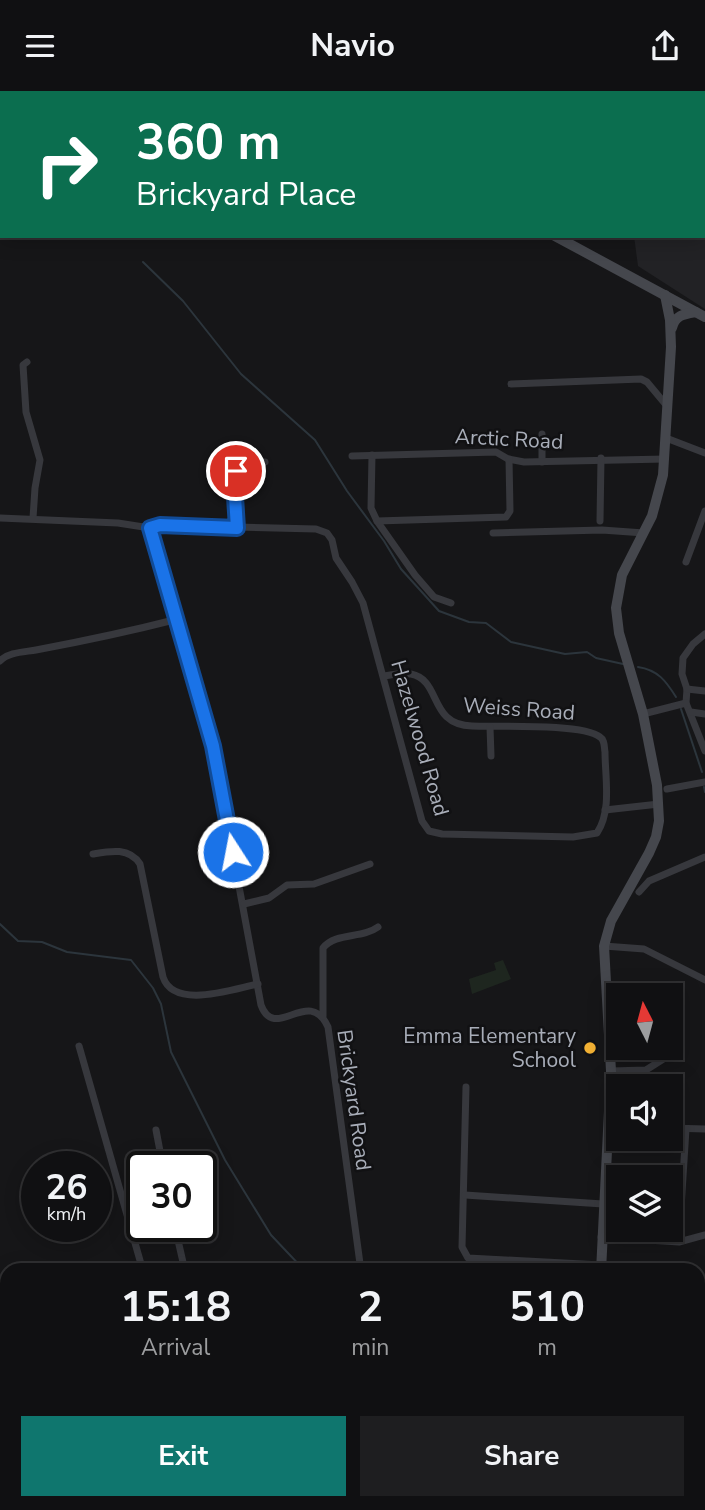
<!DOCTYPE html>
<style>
:root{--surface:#101012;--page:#1e1e20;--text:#f1f3f6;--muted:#9c9d9f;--line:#303032;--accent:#0f766e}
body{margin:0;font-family:"Nunito Sans",sans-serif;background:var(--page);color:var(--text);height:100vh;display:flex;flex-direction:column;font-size:26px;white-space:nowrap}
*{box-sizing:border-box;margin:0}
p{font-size:23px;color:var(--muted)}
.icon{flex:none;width:38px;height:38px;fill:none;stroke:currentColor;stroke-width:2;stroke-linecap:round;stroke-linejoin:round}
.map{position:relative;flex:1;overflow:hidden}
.panel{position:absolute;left:0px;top:1172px;width:705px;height:247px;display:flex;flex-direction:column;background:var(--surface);border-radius:21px 21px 0 0;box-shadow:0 4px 18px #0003,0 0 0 2px var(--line)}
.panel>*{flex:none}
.hud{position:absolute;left:0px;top:0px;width:705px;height:147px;box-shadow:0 4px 18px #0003,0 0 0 2px var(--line);background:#0b6e4f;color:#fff;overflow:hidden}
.needle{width:46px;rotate:354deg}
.tools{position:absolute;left:606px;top:892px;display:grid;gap:14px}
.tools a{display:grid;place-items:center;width:77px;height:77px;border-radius:0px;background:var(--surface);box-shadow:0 4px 18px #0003,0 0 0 2px var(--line);font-size:35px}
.speed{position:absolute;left:21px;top:1060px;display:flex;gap:14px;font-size:35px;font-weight:700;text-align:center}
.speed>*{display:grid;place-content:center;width:91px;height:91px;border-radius:50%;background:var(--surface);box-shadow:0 4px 18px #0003,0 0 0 2px var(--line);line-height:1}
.speed small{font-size:18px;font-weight:400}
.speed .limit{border:4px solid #111;border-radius:10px;background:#fff;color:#111}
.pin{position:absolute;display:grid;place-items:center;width:60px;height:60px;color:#fff;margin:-30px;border:4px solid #fff;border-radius:50%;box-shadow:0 2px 7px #0007}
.me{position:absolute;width:77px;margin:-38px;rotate:349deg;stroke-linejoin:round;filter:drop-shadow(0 0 5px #0008)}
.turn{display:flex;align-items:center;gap:24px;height:147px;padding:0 21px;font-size:32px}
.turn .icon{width:91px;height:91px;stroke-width:2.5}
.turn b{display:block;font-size:49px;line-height:60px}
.eta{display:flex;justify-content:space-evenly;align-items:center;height:119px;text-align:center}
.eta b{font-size:42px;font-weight:700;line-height:49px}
.action{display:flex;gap:14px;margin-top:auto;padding:14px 21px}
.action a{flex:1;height:80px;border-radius:0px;background:var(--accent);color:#fff;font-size:28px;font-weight:700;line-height:80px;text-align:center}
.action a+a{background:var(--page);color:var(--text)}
header{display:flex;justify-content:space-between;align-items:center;height:91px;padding:0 21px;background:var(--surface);font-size:32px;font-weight:700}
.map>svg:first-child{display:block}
</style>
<header><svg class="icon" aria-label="menu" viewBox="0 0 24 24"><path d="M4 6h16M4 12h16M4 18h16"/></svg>Navio<svg class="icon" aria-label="share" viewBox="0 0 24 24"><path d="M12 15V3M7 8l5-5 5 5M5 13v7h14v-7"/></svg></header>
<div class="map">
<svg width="705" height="1419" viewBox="0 0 705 1419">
<rect width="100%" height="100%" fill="#161618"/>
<path fill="#222225" d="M 704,100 L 705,101 L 705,218 L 638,175 L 634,145 L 704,145 Z"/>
<path fill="#1e261f" d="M 503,869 L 511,888 L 472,903 L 469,888 L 496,879 L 494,872 Z"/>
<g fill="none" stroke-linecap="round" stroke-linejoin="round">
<g stroke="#2c353c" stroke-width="2">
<path d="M 143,171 L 183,210 L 241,283 L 315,349 L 347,400 L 384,450 L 401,478 L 439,520 L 469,531 L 486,532 L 511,551 L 565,563 L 587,561 L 596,567 L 623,573"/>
<path d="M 638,576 C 658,579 666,590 676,606"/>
<path d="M 681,618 L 702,681"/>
<path d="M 704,696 L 705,701"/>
<path d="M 0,833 L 18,850 L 42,851 L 67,861 L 131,869 L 153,897 L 161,913 L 171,961 L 225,1069 L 271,1144 L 305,1180"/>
<path d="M 698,1296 L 705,1297"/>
<path d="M 0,1368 L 7,1369"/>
</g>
<g stroke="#37383d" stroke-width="7">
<path d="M 608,2 L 610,0"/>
<path d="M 27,271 L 23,274 L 26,321 L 40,369 L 35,397 L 33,427"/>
<path d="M 511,293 L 641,288 L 647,291 L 667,315"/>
<path d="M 542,343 L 542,371"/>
<path d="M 666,347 L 705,362"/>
<path d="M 372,364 L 371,417 L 377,430 L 415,484 L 434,506 L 451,512"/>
<path d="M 352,365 L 496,361 L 508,368 L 524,371 L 665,368"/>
<path d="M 0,427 L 118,432 L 150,437 L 160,434 L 316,438 L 327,442 L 332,449 L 336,467 L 352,491 L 363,512 L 422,730 L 429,740 L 442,743 L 573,746 L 597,742 C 612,720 605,686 605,661 C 604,656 605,649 600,646 C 583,632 497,636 472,635 C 428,634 442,589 411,583 C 402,581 393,584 384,585"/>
<path d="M 377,430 L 506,426 L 510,420 L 509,368"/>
<path d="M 600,430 L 601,367"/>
<path d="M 150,437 L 213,655 L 261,914 C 275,952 309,894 328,936 L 361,1180"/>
<path d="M 237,437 L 234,390 L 236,380 L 244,374 L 265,371"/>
<path d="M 493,442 L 602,439 L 644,442"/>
<path d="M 686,471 L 705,420"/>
<path d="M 705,543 L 693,553 L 683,567 L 682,583 L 687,598 L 686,612 L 705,660"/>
<path d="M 0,570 C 8,561 25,561 36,559 C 84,550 131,540 178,528"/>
<path d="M 687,598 L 705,600"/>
<path d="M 691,621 L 705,623"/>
<path d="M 643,623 L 686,612"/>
<path d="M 490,636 L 491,665"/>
<path d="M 667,698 L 705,691"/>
<path d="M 605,719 L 659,713"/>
<path d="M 93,763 C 110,760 129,756 140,773 L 163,886 C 174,919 233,898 258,893"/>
<path d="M 639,801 L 649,790 L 705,766"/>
<path d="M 244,813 L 269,807 L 287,794 L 314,793 L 370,773"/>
<path d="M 604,855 L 644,858 L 705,889"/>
<path d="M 323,925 L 323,857 C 336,841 362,848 378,836"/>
<path d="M 79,955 L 143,1180"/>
<path d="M 611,980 L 646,979 L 668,965 L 678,963"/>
<path d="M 466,996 L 462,1156 L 468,1167 L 601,1174"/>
<path d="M 670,1037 L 705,1038"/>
<path d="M 156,1039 L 163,1076"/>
<path d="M 465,1104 L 603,1113"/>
<path d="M 676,1129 L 681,1117 L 686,1038"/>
<path d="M 175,1136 L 185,1180"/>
<path d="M 134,1145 L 176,1141"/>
<path d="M 601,1146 L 679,1151 L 705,1144"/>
<path d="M 698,1378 L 705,1376"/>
</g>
<g stroke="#45474d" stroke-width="10">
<path d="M 399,0 L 401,2"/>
<path d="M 555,145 L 705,226"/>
<path d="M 672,237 C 675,224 684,223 696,221"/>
<path d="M 601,1180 L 611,980 L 604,855 L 611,830 L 649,762 L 656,746 L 659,730 L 657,694 L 643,623 L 619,542 L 616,517 L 622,484 L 652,425 L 663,384 L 671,256 L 670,229 L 665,204"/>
<path d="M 698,1228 L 705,1226"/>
<path d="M 0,1289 L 7,1289"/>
<path d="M 545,1419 L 546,1412"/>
</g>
<g stroke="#4a4c52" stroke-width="2" stroke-dasharray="9 7" stroke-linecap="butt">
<path d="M 698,1248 L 705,1247"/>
<path d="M 100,1419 L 110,1412"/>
</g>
</g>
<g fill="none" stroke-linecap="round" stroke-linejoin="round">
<g stroke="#114b97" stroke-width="18">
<path id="route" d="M 233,761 L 213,655 L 150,437 L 160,434 L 237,437 L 234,390 L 236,380"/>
</g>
<use href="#route" stroke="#1a73e8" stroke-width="12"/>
</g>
<circle fill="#f2b134" stroke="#111113" stroke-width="2.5" cx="590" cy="957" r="7"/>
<g text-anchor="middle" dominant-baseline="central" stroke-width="5" stroke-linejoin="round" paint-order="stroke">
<g font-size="21" fill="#a8adb8" stroke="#111113">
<text transform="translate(509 348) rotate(3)">Arctic Road</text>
<text transform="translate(519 618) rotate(4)">Weiss Road</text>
<text transform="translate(420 647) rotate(74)">Hazelwood Road</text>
<text transform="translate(354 1009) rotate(82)">Brickyard Road</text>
</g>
<g font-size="21" fill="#a8adb8" stroke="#111113" text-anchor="end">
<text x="576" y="945">Emma Elementary<tspan x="576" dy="24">School</tspan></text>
</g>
</g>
</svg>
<div class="tools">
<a><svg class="needle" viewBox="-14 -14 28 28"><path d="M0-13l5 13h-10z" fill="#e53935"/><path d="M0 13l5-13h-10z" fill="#9c9d9f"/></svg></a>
<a><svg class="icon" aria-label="sound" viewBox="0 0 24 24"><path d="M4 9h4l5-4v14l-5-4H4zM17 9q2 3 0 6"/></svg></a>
<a><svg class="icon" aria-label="layers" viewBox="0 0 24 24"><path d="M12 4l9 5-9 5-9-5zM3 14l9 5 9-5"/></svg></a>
</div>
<div class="speed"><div>26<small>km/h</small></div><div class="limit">30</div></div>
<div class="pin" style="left:236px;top:380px;background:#d93025"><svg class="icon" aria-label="arrive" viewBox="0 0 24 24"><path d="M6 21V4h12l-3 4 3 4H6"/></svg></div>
<svg class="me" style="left:233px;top:761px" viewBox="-20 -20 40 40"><circle r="17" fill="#1a73e8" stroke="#fff" stroke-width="3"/><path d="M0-11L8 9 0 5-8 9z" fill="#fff"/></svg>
<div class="hud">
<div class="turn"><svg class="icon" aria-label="right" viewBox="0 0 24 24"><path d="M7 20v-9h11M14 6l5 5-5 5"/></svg><div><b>360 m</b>Brickyard Place</div></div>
</div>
<section class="panel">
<div class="eta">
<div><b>15:18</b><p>Arrival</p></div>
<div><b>2</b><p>min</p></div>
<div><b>510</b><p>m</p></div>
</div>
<div class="action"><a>Exit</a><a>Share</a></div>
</section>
</div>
